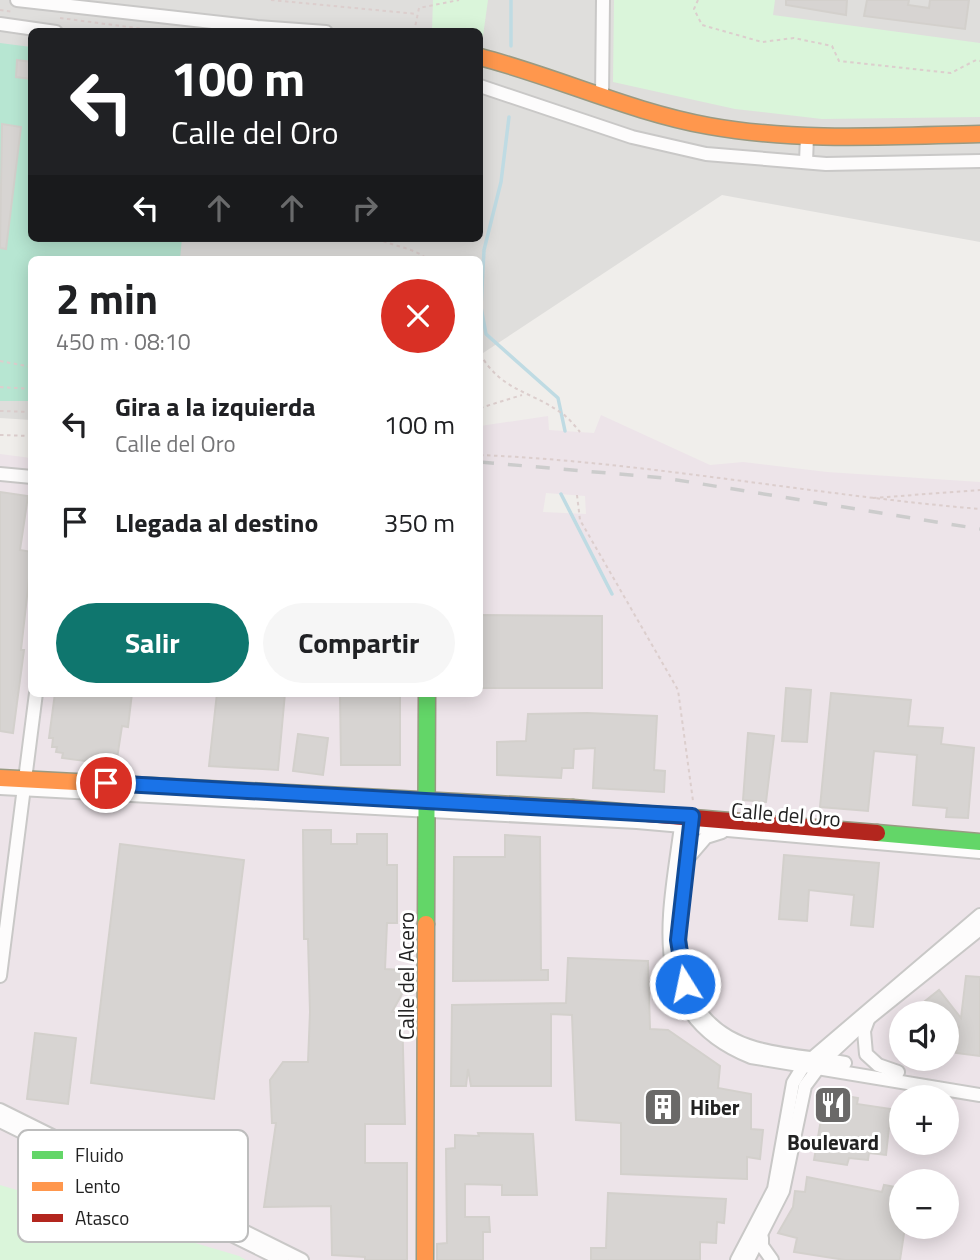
<!DOCTYPE html>
<html lang="es">
<meta charset="utf-8">
<style>
:root{--surface:#fff;--page:#f6f6f6;--text:#202124;--muted:#757577;--accent:#0f766e}
body{margin:0;font-family:"Titillium Web",sans-serif;background:var(--page);color:var(--text);height:100vh;display:flex;flex-direction:column;font-size:26px;white-space:nowrap}
*{box-sizing:border-box;margin:0}
p{font-size:23px;color:var(--muted)}
.icon{flex:none;width:38px;height:38px;fill:none;stroke:currentColor;stroke-width:2;stroke-linecap:round;stroke-linejoin:round}
.map{position:relative;flex:1;overflow:hidden}
.sheet{position:absolute;left:28px;top:256px;width:455px;height:441px;display:flex;flex-direction:column;background:var(--surface);border-radius:10px;box-shadow:0 4px 18px #0003}
.sheet>*{flex:none}
.banner{position:absolute;left:28px;top:28px;width:455px;height:214px;border-radius:10px;box-shadow:0 4px 18px #0003;background:#202124;color:#fff;overflow:hidden}
.buttons{position:absolute;left:889px;top:1001px;display:grid;gap:14px}
.buttons a{display:grid;place-items:center;width:70px;height:70px;border-radius:50%;background:var(--surface);box-shadow:0 4px 18px #0003;font-size:35px}
.pin{position:absolute;display:grid;place-items:center;width:60px;height:60px;color:#fff;margin:-30px;border:4px solid #fff;border-radius:50%;box-shadow:0 2px 7px #0007}
.me{position:absolute;width:77px;margin:-38px;rotate:350deg;stroke-linejoin:round;filter:drop-shadow(0 0 5px #0008)}
.turn{display:flex;align-items:center;gap:24px;height:147px;padding:0 28px;font-size:32px}
.turn .icon{width:91px;height:91px;stroke-width:2.5}
.turn b{display:block;font-size:49px;line-height:60px}
.lanes{display:flex;align-items:center;height:66px;padding:0 28px;background:#0003;justify-content:center;gap:35px;direction:ltr}
.lanes .off{opacity:.35}
.round{display:grid;place-items:center;flex:none;width:74px;height:74px;border-radius:37px;background:var(--page)}
.overview{display:flex;align-items:center;justify-content:space-between;height:119px;padding:0 28px}
h1{font-size:42px;font-weight:700;line-height:52px}
.primary-button{display:flex;gap:14px;margin-top:auto;padding:14px 28px}
.primary-button a{flex:1;height:80px;border-radius:42px;background:var(--accent);color:#fff;font-size:28px;font-weight:700;line-height:80px;text-align:center}
.primary-button a+a{background:var(--page);color:var(--text)}
ul{padding:0;list-style:none}
li{display:flex;align-items:center;gap:21px;height:98px;padding:0 28px}
li div{flex:1}
li b{display:block;font-size:26px}
li em{font-style:normal}
.map>svg:first-child{display:block}
</style>
<div class="map">
<svg width="980" height="1260" viewBox="0 0 980 1260">
<rect width="100%" height="100%" fill="#f0eeeb"/>
<path fill="#dfdedc" fill-rule="evenodd" d="M 0,0 L 980,0 L 980,242 L 722,195 L 480,355 L 480,259 L 32,259 L 31,420 L 0,418 ZM 32,32 L 480,32 L 480,238 L 32,238 Z"/>
<path fill="#ede4e9" fill-rule="evenodd" d="M 601,415 L 710,465 L 743,462 L 827,472 L 980,482 L 980,1260 L 119,1260 L 0,1214 L 0,454 L 31,458 L 32,693 L 480,693 L 480,426 L 548,416 L 549,430 L 594,433 ZM 546,493 L 585,496 L 586,514 L 543,512 ZM 901,1013 L 947,1013 L 947,1059 L 901,1059 ZM 901,1097 L 947,1097 L 947,1143 L 901,1143 ZM 901,1181 L 947,1181 L 947,1227 L 901,1227 Z"/>
<g fill="#daf5da">
<path d="M 433,0 L 488,0 L 483,36 L 480,36 L 480,32 L 432,30 Z"/>
<path d="M 614,0 L 775,0 L 773,15 L 980,43 L 980,117 L 822,119 L 735,109 L 613,82 Z"/>
<path d="M 0,1185 L 239,1256 L 246,1260 L 0,1260 Z"/>
</g>
<path fill="#b7e6d2" d="M 0,43 L 31,47 L 32,238 L 182,238 L 180,259 L 32,259 L 31,401 L 0,401 Z"/>
<g fill="none" stroke-linecap="round" stroke-linejoin="round">
<g stroke="#bfdbe3" stroke-width="3.5">
<path d="M 511,0 L 511,46"/>
<path d="M 509,117 L 501,182 L 484,250 L 481,307 L 486,334 L 558,398 L 565,431"/>
<path d="M 561,494 L 612,594"/>
</g>
</g>
<g fill="#d7d4d2" stroke="#d3d0cc" stroke-width="2">
<path d="M 786,0 L 847,0 L 846,15 L 786,5 Z"/>
<path d="M 867,0 L 909,0 L 908,5 L 929,8 L 930,0 L 969,0 L 965,29 L 864,16 Z"/>
<path d="M 17,60 L 32,62 L 32,79 L 16,77 Z"/>
<path d="M 2,124 L 21,127 L 6,249 L 0,248 Z"/>
<path d="M 0,492 L 28,496 L 20,550 L 32,552 L 21,650 L 24,650 L 13,733 L 0,731 Z"/>
<path d="M 480,615 L 602,616 L 602,688 L 480,688 Z"/>
<path d="M 786,688 L 811,690 L 807,742 L 782,741 Z"/>
<path d="M 55,693 L 132,693 L 128,727 L 122,726 L 116,765 L 62,758 L 63,753 L 56,752 L 57,747 L 52,747 L 53,738 L 49,738 Z"/>
<path d="M 217,693 L 285,693 L 278,770 L 209,766 Z"/>
<path d="M 340,693 L 400,693 L 400,765 L 341,765 Z"/>
<path d="M 831,693 L 911,700 L 908,726 L 943,728 L 941,744 L 974,748 L 968,818 L 946,817 L 947,808 L 913,805 L 917,755 L 874,751 L 868,811 L 820,807 Z"/>
<path d="M 587,713 L 657,716 L 654,770 L 665,771 L 664,792 L 593,788 L 595,748 L 574,749 L 573,768 L 562,768 L 561,778 L 497,775 L 497,742 L 526,741 L 528,714 Z"/>
<path d="M 748,733 L 774,736 L 766,802 L 743,800 Z"/>
<path d="M 298,734 L 328,738 L 323,775 L 293,771 Z"/>
<path d="M 303,830 L 331,830 L 331,844 L 357,844 L 357,834 L 387,834 L 387,865 L 397,865 L 397,923 L 387,923 L 385,969 L 403,970 L 402,994 L 392,1012 L 402,1012 L 405,1124 L 365,1124 L 365,1163 L 407,1163 L 407,1260 L 365,1260 L 365,1257 L 332,1255 L 331,1206 L 264,1207 L 276,1123 L 272,1123 L 270,1080 L 283,1062 L 308,1062 L 310,1012 L 308,939 L 304,939 Z"/>
<path d="M 505,835 L 540,837 L 541,970 L 548,970 L 548,980 L 453,981 L 454,857 L 505,857 Z"/>
<path d="M 120,844 L 244,860 L 214,1099 L 91,1083 Z"/>
<path d="M 784,855 L 879,863 L 873,927 L 851,925 L 854,895 L 809,890 L 807,921 L 779,919 Z"/>
<path d="M 568,958 L 648,961 L 650,1029 L 668,1030 L 720,1066 L 718,1088 L 751,1094 L 751,1129 L 763,1130 L 760,1159 L 747,1157 L 747,1179 L 621,1174 L 621,1123 L 576,1120 L 572,1015 L 551,1014 L 551,1086 L 471,1086 L 468,1069 L 466,1086 L 451,1086 L 452,1005 L 566,1003 Z"/>
<path d="M 966,976 L 980,977 L 980,1056 L 956,1053 L 959,1027 L 947,1037 L 947,1013 L 910,1013 L 939,990 L 961,1018 Z"/>
<path d="M 35,1033 L 76,1038 L 68,1104 L 27,1099 Z"/>
<path d="M 841,1095 L 858,1098 L 857,1104 L 891,1109 L 886,1155 L 869,1153 L 868,1160 L 849,1158 L 847,1165 L 814,1160 L 823,1108 L 840,1112 Z"/>
<path d="M 478,1133 L 533,1134 L 537,1195 L 502,1195 L 502,1185 L 465,1184 L 465,1217 L 489,1217 L 490,1232 L 483,1232 L 483,1260 L 437,1260 L 437,1244 L 447,1243 L 446,1149 L 455,1148 L 455,1135 L 479,1136 Z"/>
<path d="M 807,1177 L 882,1192 L 884,1185 L 901,1188 L 901,1227 L 905,1227 L 900,1260 L 845,1260 L 794,1252 L 797,1238 L 778,1233 L 793,1207 L 795,1191 L 805,1192 Z"/>
<path d="M 608,1193 L 726,1199 L 724,1223 L 717,1222 L 716,1243 L 700,1242 L 700,1260 L 591,1260 L 591,1248 L 606,1248 Z"/>
</g>
<g fill="none" stroke-linecap="round" stroke-linejoin="round">
<g stroke="#c9c8c7" stroke-width="16">
<g id="street">
<path d="M 17,0 L 257,27 L 326,32"/>
<path d="M 0,24 L 56,32"/>
<path d="M 480,86 L 632,137 L 706,154 L 826,164 L 980,161"/>
<path d="M 602,97 L 603,0"/>
<path d="M 806,162 L 807,136"/>
<path d="M 0,474 L 32,477"/>
<path d="M 0,788 L 637,822 L 980,852"/>
<path d="M 682,819 C 670,914 641,1013 751,1057 L 980,1095"/>
<path d="M 692,819 C 683,899 649,1017 755,1048 C 783,1056 816,1058 845,1063"/>
<path d="M 688,858 L 706,837 L 722,832"/>
<path d="M 0,976 L 36,693"/>
<path d="M 868,1020 L 864,1031 L 866,1054 L 878,1065 L 898,1072"/>
<path d="M 0,1110 L 302,1260"/>
<path d="M 0,1121 L 282,1260"/>
<path d="M 762,1238 L 762,1246 L 772,1260"/>
<path d="M 737,1260 L 774,1189 L 793,1083 L 804,1065 L 980,915"/>
<path d="M 748,1260 L 783,1191 L 805,1086 L 825,1059 L 868,1019 L 980,929"/>
</g>
</g>
<g stroke="#999a82" stroke-width="19">
<g id="fast">
<path d="M 877,833 L 980,842"/>
<path d="M 426,924 L 427,693"/>
</g>
</g>
<g stroke="#999a82" stroke-width="19">
<g id="slow">
<path d="M 480,57 C 557,77 631,112 709,126 C 798,142 890,136 980,134"/>
<path d="M 0,778 L 573,808"/>
<path d="M 425,1260 L 426,924"/>
</g>
</g>
<g stroke="#999a82" stroke-width="19">
<path id="jam" d="M 573,808 L 877,833"/>
</g>
<g stroke="#dccecd" stroke-width="2" stroke-dasharray="3.5 3.5" stroke-linecap="butt">
<path d="M 271,0 L 417,14"/>
<path d="M 698,0 L 694,9 L 702,25 L 762,42 L 794,38 L 832,46 L 839,61 L 951,73 L 976,60 L 980,61"/>
<path d="M 0,10 L 13,12"/>
<path d="M 60,18 L 167,32"/>
<path d="M 414,32 L 419,8 L 459,0"/>
<path d="M 377,238 C 393,247 413,247 427,259"/>
<path d="M 480,354 C 502,391 528,390 560,412 C 568,417 574,425 580,432"/>
<path d="M 0,361 L 32,367"/>
<path d="M 0,387 L 32,389"/>
<path d="M 480,408 L 522,395"/>
<path d="M 0,411 L 32,412"/>
<path d="M 0,435 L 32,436"/>
<path d="M 480,455 C 647,462 813,495 980,509"/>
<path d="M 577,495 L 580,520 L 678,690 L 693,801"/>
<path d="M 873,498 L 980,490"/>
</g>
<use href="#street" stroke="#fdfcfc" stroke-width="12"/>
<use href="#fast" stroke="#63d668" stroke-width="16"/>
<use href="#slow" stroke="#ff974d" stroke-width="16"/>
<use href="#jam" stroke="#b3261e" stroke-width="16"/>
<path stroke="#ccc" stroke-width="3.5" stroke-dasharray="14 14" stroke-linecap="butt" d="M 480,462 L 665,478 L 980,529"/>
</g>
<g fill="none" stroke-linecap="round" stroke-linejoin="round">
<g stroke="#114b97" stroke-width="18">
<path id="route" d="M 106,783 L 692,816 L 678,940 L 685,984"/>
</g>
<use href="#route" stroke="#1a73e8" stroke-width="12"/>
</g>
<defs>
<g id="restaurant-square" transform="scale(2.0125)"><rect x="-9" y="-9" width="18" height="18" rx="4" fill="#6a6968" stroke="#fff"/><path d="M-5-6h1v4h1v-4h1v4h1v-4h1v5L-1.5 .5V6h-2V.5L-5-1ZM5-6V6H3V1.5H1.5Q1.5-4 5-6Z" fill="#fff"/></g>
<g id="building-square" transform="scale(2.0125)"><rect x="-9" y="-9" width="18" height="18" rx="4" fill="#6a6968" stroke="#fff"/><path d="M-4-6H4V6H1V3H-1V6H-4ZM-2.5-4.3h1.7v1.8h-1.7ZM.8-4.3h1.7v1.8H.8ZM-2.5-1h1.7V.8h-1.7ZM.8-1h1.7V.8H.8Z" fill="#fff"/></g>
</defs>
<g fill-rule="evenodd">
<use href="#restaurant-square" x="833" y="1105"/>
<use href="#building-square" x="663" y="1107"/>
</g>
<g text-anchor="middle" dominant-baseline="central" stroke-width="6" stroke-linejoin="round" paint-order="stroke">
<g font-size="21" fill="#222" stroke="#fff">
<text transform="translate(786 814) rotate(5)">Calle del Oro</text>
<text transform="translate(406 976) rotate(-90)">Calle del Acero</text>
</g>
<g font-size="21" font-weight="bold" fill="#222" stroke="#fff" text-anchor="start">
<text x="690" y="1107">Hiber</text>
<text x="833" y="1142" text-anchor="middle">Boulevard</text>
</g>
</g>
<rect x="18" y="1130" width="230" height="112" rx="10" fill="#fff" stroke="#bdbdbd" stroke-width="2"/>
<rect x="32" y="1151" width="31" height="8" fill="#63d668"/>
<rect x="32" y="1182" width="31" height="9" fill="#ff974d"/>
<rect x="32" y="1214" width="31" height="8" fill="#b3261e"/>
<g font-size="19" fill="#222">
<text x="75" y="1162">Fluido</text>
<text x="75" y="1193">Lento</text>
<text x="75" y="1225">Atasco</text>
</g>
</svg>
<div class="buttons">
<a><svg class="icon" aria-label="sound" viewBox="0 0 24 24"><path d="M4 9h4l5-4v14l-5-4H4zM17 9q2 3 0 6"/></svg></a>
<a>+</a>
<a>−</a>
</div>
<div class="pin" style="left:106px;top:783px;background:#d93025"><svg class="icon" aria-label="arrive" viewBox="0 0 24 24"><path d="M6 21V4h12l-3 4 3 4H6"/></svg></div>
<svg class="me" style="left:685px;top:984px" viewBox="-20 -20 40 40"><circle r="17" fill="#1a73e8" stroke="#fff" stroke-width="3"/><path d="M0-11L8 9 0 5-8 9z" fill="#fff"/></svg>
<div class="banner">
<div class="turn"><svg class="icon" aria-label="left" viewBox="0 0 24 24"><path d="M17 20v-9H6M10 6l-5 5 5 5"/></svg><div><b>100 m</b>Calle del Oro</div></div>
<div class="lanes"><svg class="icon" aria-label="left" viewBox="0 0 24 24"><path d="M17 20v-9H6M10 6l-5 5 5 5"/></svg><svg class="icon off" aria-label="ahead" viewBox="0 0 24 24"><path d="M12 20V5M6 11l6-6 6 6"/></svg><svg class="icon off" aria-label="ahead" viewBox="0 0 24 24"><path d="M12 20V5M6 11l6-6 6 6"/></svg><svg class="icon off" aria-label="right" viewBox="0 0 24 24"><path d="M7 20v-9h11M14 6l5 5-5 5"/></svg></div>
</div>
<section class="sheet">
<div class="overview"><div><h1>2 min</h1><p>450 m · 08:10</p></div><a class="round" style="background:#d93025;color:#fff"><svg class="icon" aria-label="close" viewBox="0 0 24 24"><path d="M6 6l12 12M18 6L6 18"/></svg></a></div>
<ul>
<li><svg class="icon" aria-label="left" viewBox="0 0 24 24"><path d="M17 20v-9H6M10 6l-5 5 5 5"/></svg><div><b>Gira a la izquierda</b><p>Calle del Oro</p></div><em>100 m</em></li>
<li><svg class="icon" aria-label="arrive" viewBox="0 0 24 24"><path d="M6 21V4h12l-3 4 3 4H6"/></svg><div><b>Llegada al destino</b></div><em>350 m</em></li>
</ul>
<div class="primary-button"><a>Salir</a><a>Compartir</a></div>
</section>
</div>
